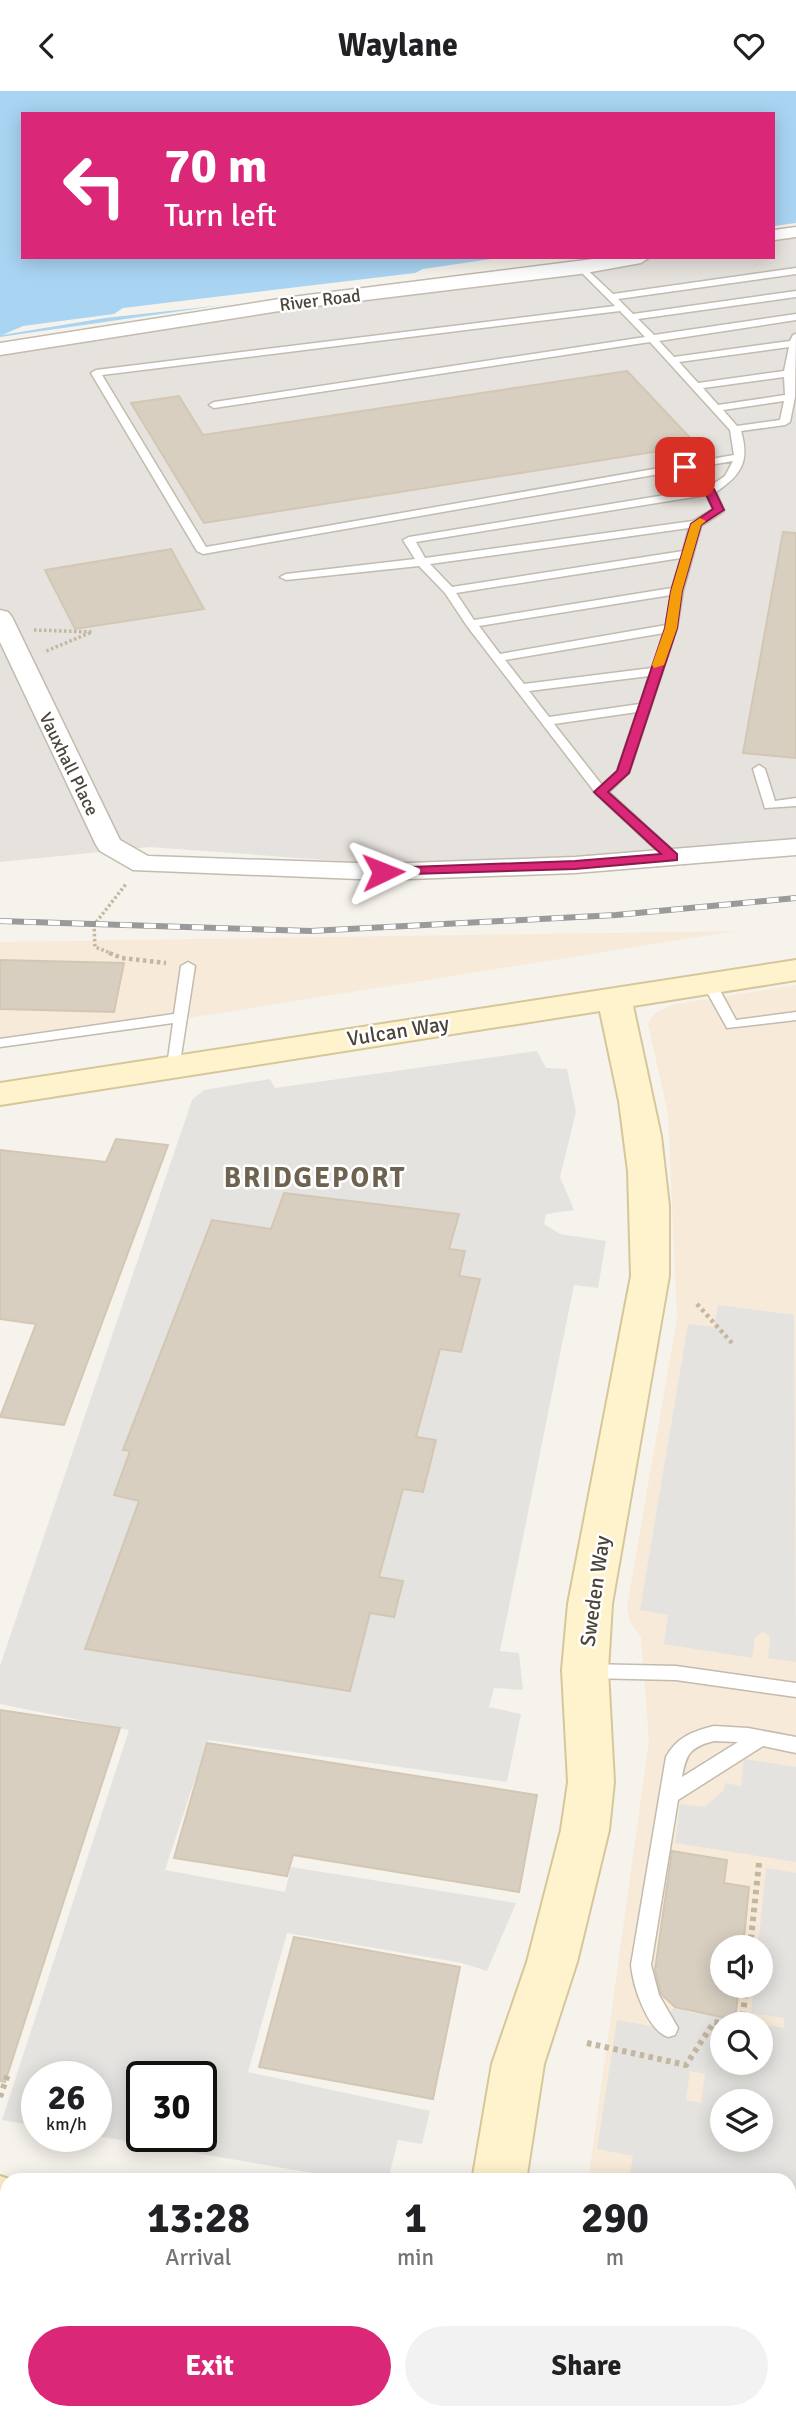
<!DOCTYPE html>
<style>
:root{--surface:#fff;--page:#f2f2f2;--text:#202124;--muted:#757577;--accent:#db2777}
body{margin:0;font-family:Signika,sans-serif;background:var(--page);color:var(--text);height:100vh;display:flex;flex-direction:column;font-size:26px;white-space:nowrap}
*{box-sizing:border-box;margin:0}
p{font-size:23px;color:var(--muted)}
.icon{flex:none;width:38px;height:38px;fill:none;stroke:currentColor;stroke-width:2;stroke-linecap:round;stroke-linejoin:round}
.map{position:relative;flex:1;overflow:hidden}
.panel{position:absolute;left:0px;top:2082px;width:796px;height:247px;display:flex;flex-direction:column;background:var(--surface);border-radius:21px 21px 0 0;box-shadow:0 4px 18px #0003}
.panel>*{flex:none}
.banner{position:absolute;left:21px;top:21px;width:754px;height:147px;border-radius:0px;box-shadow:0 4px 18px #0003;background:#db2777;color:#fff;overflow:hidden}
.tools{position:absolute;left:710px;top:1844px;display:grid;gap:14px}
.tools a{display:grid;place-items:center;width:63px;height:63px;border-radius:50%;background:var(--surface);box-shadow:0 4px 18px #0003;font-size:35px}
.speed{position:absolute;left:21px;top:1970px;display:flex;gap:14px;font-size:35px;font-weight:700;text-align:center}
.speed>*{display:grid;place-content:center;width:91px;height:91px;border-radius:50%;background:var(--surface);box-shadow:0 4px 18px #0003;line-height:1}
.speed small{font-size:18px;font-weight:400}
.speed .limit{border:4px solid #111;border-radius:10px;background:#fff;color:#111}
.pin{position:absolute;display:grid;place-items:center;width:60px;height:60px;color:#fff;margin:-30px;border-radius:14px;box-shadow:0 4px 10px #0006}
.me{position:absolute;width:77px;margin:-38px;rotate:88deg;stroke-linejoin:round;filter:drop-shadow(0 0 5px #0008)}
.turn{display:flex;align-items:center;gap:24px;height:147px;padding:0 28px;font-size:32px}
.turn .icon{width:91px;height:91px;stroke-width:2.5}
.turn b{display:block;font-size:49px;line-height:60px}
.eta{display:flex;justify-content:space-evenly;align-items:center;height:119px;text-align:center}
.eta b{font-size:42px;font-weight:800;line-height:49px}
.primary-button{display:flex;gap:14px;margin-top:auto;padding:14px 28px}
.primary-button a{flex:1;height:80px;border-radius:42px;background:var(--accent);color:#fff;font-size:28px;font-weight:800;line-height:80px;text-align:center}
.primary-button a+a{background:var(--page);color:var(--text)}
header{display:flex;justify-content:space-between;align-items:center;height:91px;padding:0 28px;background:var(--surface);font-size:32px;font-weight:800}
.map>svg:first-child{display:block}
</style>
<header><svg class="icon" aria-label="back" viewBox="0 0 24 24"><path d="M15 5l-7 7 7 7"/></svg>Waylane<svg class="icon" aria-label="heart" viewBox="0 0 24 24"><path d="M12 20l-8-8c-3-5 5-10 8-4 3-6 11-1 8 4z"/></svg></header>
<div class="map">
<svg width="796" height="2329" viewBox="0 0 796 2329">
<rect width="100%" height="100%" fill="#f6f3ec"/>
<g fill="#f7ead8" fill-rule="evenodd">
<path d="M 735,840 L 0,957 L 0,851 Z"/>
<path d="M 796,894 L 796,2162 L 789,2160 L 789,2090 L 588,2090 L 649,1650 L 641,1546 L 630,1531 L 627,1516 L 677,1227 L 668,1023 L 648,933 L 654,923 L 671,914 ZM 723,1857 L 761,1857 L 761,1895 L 723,1895 ZM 723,1934 L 761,1934 L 761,1972 L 723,1972 ZM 723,2011 L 761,2011 L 761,2049 L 723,2049 Z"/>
<path d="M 0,2188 L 7,2189 L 7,2322 L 424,2322 L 422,2329 L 0,2329 Z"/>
</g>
<path fill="#e6e2dd" d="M 796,141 L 796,747 L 691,758 L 534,768 L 379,773 L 150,756 L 0,771 L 0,258 L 641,166 L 774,166 L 774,144 Z"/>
<g fill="#e5e3e0" fill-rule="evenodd">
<path d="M 537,960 L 546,977 L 567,978 L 576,1021 L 560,1086 L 574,1119 L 546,1123 L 544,1133 L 560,1143 L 606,1150 L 598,1197 L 574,1194 L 500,1560 L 519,1562 L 523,1599 L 494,1597 L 489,1616 L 521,1623 L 507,1691 L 208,1649 L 165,1779 L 285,1801 L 291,1776 L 516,1812 L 487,1880 L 462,1872 L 287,1842 L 248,1981 L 430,2020 L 422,2053 L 398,2049 L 388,2089 L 354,2089 L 96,2045 L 96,1986 L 37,1986 L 37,2035 L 2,2029 L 129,1639 L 0,1613 L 0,1575 L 192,1009 L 204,999 L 270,988 L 275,997 ZM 285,1102 L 458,1123 L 449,1158 L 465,1160 L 459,1185 L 479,1189 L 461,1261 L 440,1258 L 416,1346 L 436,1349 L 423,1401 L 403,1398 L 350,1600 L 85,1558 L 139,1410 L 114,1404 L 156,1364 L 124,1358 L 212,1129 L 271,1138 ZM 142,1986 L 201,1986 L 201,2046 L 142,2046 Z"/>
<path d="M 718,1214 L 794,1224 L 796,1571 L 768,1567 L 770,1549 L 769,1545 L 763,1541 L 755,1546 L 752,1567 L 664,1553 L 668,1524 L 640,1519 L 688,1233 L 714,1236 Z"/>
<path d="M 744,1668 L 796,1676 L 796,1771 L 675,1752 L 680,1713 L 704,1716 L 724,1699 L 725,1692 L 741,1695 Z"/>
<path d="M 766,1777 L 796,1782 L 796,2131 L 789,2129 L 789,2090 L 629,2089 L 633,2065 L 597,2058 L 617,1929 L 651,1935 L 675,1916 L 689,1921 L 784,1937 L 784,1927 L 751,1922 L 754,1895 L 761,1895 L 761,1857 L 758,1857 ZM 723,1934 L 761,1934 L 761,1972 L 723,1972 ZM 690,1980 L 705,1983 L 701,2012 L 686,2009 ZM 723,2011 L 761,2011 L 761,2049 L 723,2049 Z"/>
<path d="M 0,2176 L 7,2177 L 7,2263 L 0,2262 Z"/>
</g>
<path fill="#a9d4f2" d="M 0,0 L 796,0 L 796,132 L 774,135 L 774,23 L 23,23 L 23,166 L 558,166 L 0,246 Z"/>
<path fill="#f6f3ec" d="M 505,166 L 562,166 L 559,170 L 325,203 L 105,227 L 2,244 L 23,235 L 114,223 L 123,217 L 415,182 L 423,178 Z"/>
<g fill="#d8cfc1" stroke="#d3c7b4" stroke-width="2">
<path d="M 627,280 L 697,354 L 204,432 L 131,312 L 179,305 L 203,344 Z"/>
<path d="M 783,441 L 796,442 L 796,667 L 743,662 Z"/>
<path d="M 171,458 L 204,518 L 75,538 L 45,479 Z"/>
<path d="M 0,869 L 124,872 L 114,921 L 0,918 Z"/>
<path d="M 116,1048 L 168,1054 L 64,1334 L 0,1326 L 36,1233 L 0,1228 L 0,1059 L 106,1071 Z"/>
<path d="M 284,1102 L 459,1123 L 449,1158 L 465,1160 L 459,1185 L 480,1188 L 461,1261 L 440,1258 L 416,1346 L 436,1349 L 423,1401 L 403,1398 L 379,1486 L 403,1490 L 394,1526 L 370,1522 L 350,1600 L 85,1558 L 139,1410 L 114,1404 L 130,1360 L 123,1359 L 212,1129 L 271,1138 Z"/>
<path d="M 0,1619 L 120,1637 L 5,1991 L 0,1990 Z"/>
<path d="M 207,1652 L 537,1704 L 519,1801 L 293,1764 L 287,1785 L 174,1767 Z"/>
<path d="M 672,1760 L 727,1769 L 724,1792 L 749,1796 L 743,1857 L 723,1857 L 723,1895 L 739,1895 L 735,1929 L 675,1916 L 661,1903 L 655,1879 Z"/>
<path d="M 294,1846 L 460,1876 L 433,2008 L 259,1976 Z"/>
</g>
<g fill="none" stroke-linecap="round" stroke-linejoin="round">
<g stroke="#c2bbae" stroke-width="3">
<g id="lane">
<path d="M 581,173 L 613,203 L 796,177 L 796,183 L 618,208 L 633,223 L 796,200 L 796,206 L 638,228 L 654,244 L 796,223 L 796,229 L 659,250 L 674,266 L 790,250 L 793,244 L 796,243 L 795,306 L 790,331 L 785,334 L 741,340 C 750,371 741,384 716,401 L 724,419 L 723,421 L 701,435 L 683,500 L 677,537 L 629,682 L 609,701 L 677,763 L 679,766 L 672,770 L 667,769 L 597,704 L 467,535 L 445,502 L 419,475 L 286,489 L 280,486 L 286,483 L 415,468 L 403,449 L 409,446 L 702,398 L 682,379 L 203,463 L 197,460 L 91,282 L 96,279 L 615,215 L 576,176 ZM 620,220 L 645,246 L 214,311 L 209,314 L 214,317 L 650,251 L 730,339 L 734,364 L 206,456 L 102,284 ZM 789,256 L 784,280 L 698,292 L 679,271 ZM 784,286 L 785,304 L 718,314 L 703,297 ZM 784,310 L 780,329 L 737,335 L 723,319 ZM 733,370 L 725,385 L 710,395 L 692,377 ZM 706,404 L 713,418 L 693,430 L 425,467 L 416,451 ZM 689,437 L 683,460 L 452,496 L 430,473 ZM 681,467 L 672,497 L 474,529 L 456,502 ZM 671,504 L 666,534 L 500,563 L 479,535 ZM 664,542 L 652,577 L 524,593 L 505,569 ZM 649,585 L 640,613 L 549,626 L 529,600 ZM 637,621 L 617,680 L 602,694 L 554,633 Z"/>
<path d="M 759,674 L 765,678 L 775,710 L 796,707 L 796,715 L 765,717 L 753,678 Z"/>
<path d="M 188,871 L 195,875 L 179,978 L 174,980 L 167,975 L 173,932 L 0,956 L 0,948 L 174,923 L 181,875 Z"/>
<path d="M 709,888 L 716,892 L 736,929 L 796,921 L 796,929 L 727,937 L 702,892 Z"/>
<path d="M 587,1573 L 676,1575 L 796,1592 L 796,1606 L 676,1589 L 587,1587 L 580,1585 L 578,1580 L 580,1575 Z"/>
<path d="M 714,1635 L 748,1637 L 796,1646 L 796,1662 L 763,1655 L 678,1709 L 651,1874 L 659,1904 L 678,1937 L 675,1944 L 668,1946 C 647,1939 633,1895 631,1874 L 666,1666 C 677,1646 693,1640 714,1635 ZM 714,1650 L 738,1651 L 682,1686 C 686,1663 690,1656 714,1650 Z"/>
</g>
</g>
<g stroke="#c2bbae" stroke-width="3">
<g id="street">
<path d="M 796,136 L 796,146 L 774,149 L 774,139 Z"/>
<path d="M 609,166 L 650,166 L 641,172 L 580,183 L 292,218 L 0,264 L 0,252 L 292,206 Z"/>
<path d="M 0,519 L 8,521 L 12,526 L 120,749 L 148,765 L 383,773 L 575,766 L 796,748 L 796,764 L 575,782 L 383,789 L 133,779 L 100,760 L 96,754 L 0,551 Z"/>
</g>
</g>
<g stroke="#d6c79b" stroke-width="4">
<g id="secondary">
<path d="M 796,869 L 796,889 L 633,915 L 661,1045 L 669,1115 L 669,1185 L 612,1513 L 608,1579 L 614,1691 L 609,1739 L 577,1871 L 544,1973 L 526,2090 L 472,2090 L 492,1973 L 527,1871 L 561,1739 L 568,1691 L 562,1579 L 568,1513 L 631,1185 L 628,1080 L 619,1010 L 600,920 L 0,1014 L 0,992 Z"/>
<path d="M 0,2085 L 15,2090 L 7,2090 L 7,2138 L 0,2137 Z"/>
<path d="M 789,2232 L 796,2233 L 796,2289 L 789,2288 Z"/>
<path d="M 436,2322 L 494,2322 L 493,2329 L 435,2329 Z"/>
</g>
</g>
<g stroke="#c4b79f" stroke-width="3.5" stroke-dasharray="2.5 2.5" stroke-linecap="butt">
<path d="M 34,539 L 92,541 L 44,561"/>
<path d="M 113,863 L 95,856 L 94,834 L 126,793"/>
</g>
<g stroke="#c4b79f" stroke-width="4.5" stroke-dasharray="3.5 3.5" stroke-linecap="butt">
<path d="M 109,862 L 122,867 L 166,872"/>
<path d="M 697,1213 L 732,1252"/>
</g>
<g stroke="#c4b79f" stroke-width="6" stroke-dasharray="4.5 4.5" stroke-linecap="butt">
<path d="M 750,1857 L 759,1772"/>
<path d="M 742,1934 L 746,1895"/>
<path d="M 587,1952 L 686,1974 L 714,1931 L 732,1934"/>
<path d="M 0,2006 L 8,1983"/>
<path d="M 659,2322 L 696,2329"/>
</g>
<use href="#lane" fill="#fff" fill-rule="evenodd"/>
<use href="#street" fill="#fff" fill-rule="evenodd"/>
<use href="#secondary" fill="#fff3cd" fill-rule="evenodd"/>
<g stroke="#9a9a9a" stroke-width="6">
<path id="rail" d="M 0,830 L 311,840 L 616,824 L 796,807"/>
</g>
<use href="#rail" stroke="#fff" stroke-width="4.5" stroke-dasharray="12" stroke-linecap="butt"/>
</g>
<path fill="#db2777" stroke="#8e194d" stroke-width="2" d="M 681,374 L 688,374 L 714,398 L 724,419 L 701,434 L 682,500 L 677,537 L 629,682 L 608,701 L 677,763 L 677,769 L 575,778 L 379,784 L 379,779 L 383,777 L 575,770 L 661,763 L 594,701 L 617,680 L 665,537 L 671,500 L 691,433 L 713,418 L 705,401 L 681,378 Z"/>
<path fill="#f59e0b" d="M 700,427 L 706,430 L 701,434 L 682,500 L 677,537 L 664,574 L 654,577 L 652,574 L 665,537 L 671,500 L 691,433 Z"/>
<g text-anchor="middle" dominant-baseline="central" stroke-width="5" stroke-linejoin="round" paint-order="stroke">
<g font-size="18" fill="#4b4439" stroke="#fff">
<text transform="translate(320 209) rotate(-7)">River Road</text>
<text transform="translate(69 673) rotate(64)">Vauxhall Place</text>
</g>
<g font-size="21" fill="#4b4439" stroke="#fff">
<text transform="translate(398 940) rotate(-9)">Vulcan Way</text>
<text transform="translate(595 1500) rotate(-82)">Sweden Way</text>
</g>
<g font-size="28" font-weight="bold" letter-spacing="2" fill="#6e6250" stroke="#fff">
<text x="315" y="1087">BRIDGEPORT</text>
</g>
</g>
</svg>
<div class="tools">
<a><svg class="icon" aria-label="sound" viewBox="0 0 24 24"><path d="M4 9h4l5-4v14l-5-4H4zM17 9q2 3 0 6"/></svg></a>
<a><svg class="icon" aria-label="search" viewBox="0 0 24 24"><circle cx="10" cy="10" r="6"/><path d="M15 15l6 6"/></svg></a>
<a><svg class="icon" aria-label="layers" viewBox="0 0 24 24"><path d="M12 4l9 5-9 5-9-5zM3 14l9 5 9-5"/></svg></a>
</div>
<div class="speed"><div>26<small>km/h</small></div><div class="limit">30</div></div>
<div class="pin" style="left:685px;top:376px;background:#d93025"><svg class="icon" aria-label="arrive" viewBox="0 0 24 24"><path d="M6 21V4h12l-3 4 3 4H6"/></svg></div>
<svg class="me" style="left:383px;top:781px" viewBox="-20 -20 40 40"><path d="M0-17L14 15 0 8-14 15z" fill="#db2777" stroke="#fff" stroke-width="4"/></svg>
<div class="banner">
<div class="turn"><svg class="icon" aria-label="left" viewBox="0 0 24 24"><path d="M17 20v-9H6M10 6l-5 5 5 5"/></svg><div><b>70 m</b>Turn left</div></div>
</div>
<section class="panel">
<div class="eta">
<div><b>13:28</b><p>Arrival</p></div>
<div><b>1</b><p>min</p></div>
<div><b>290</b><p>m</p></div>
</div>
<div class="primary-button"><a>Exit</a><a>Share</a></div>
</section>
</div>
